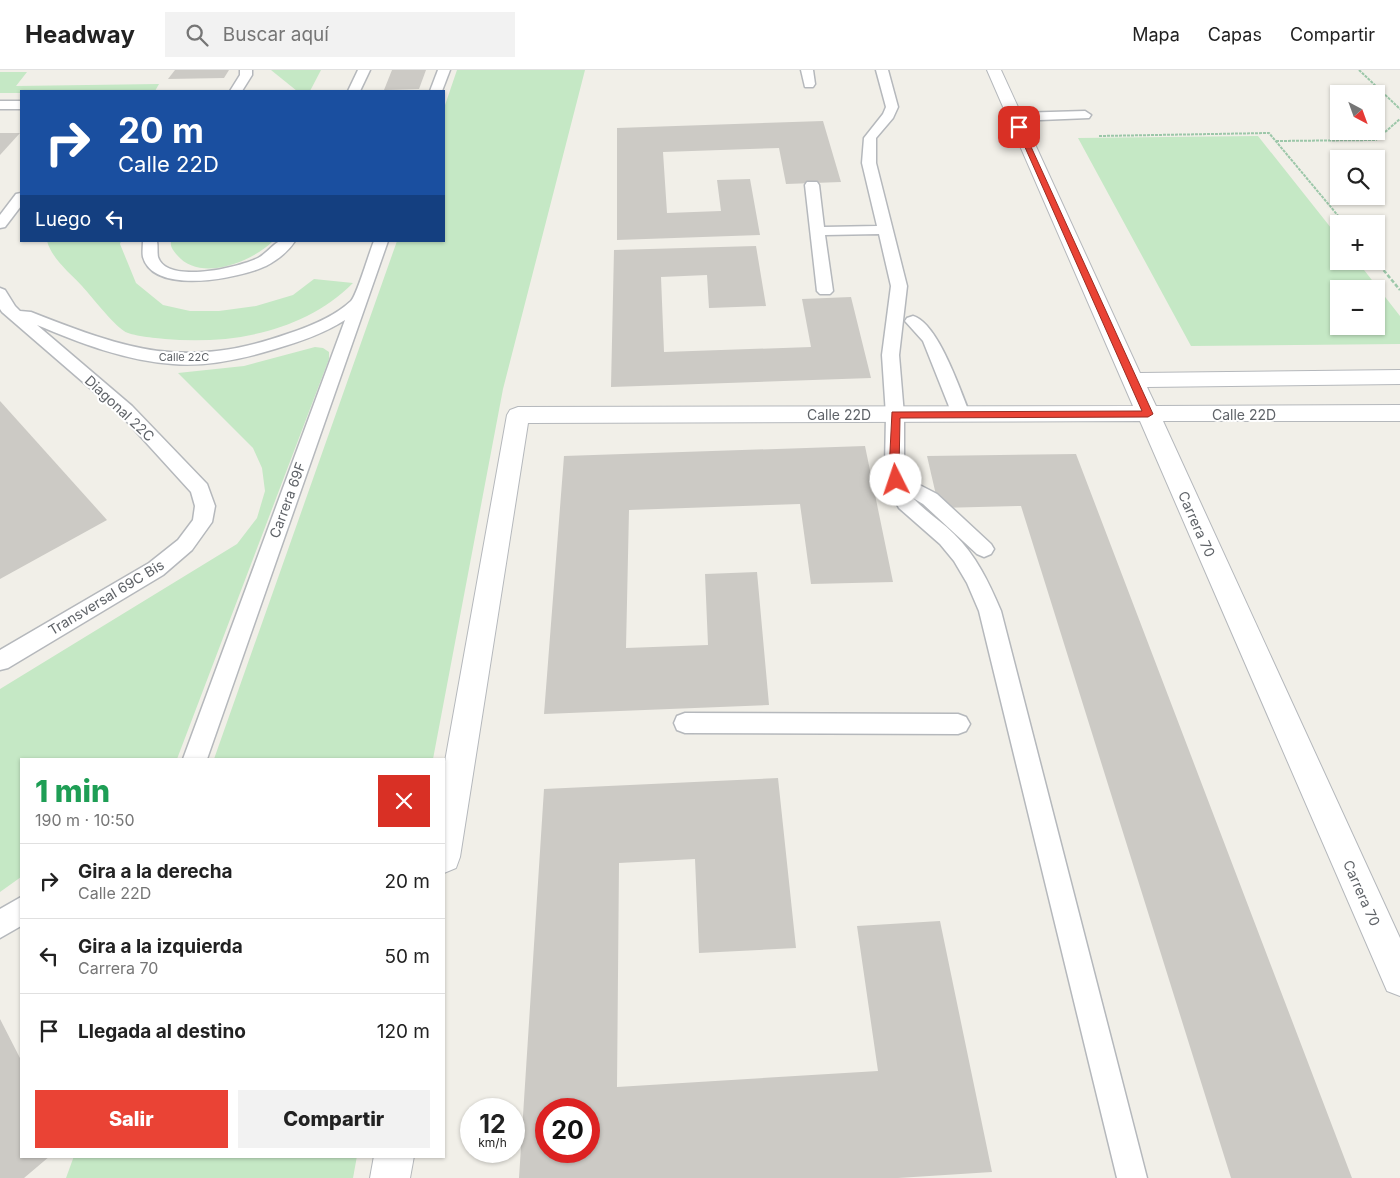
<!DOCTYPE html>
<html lang="es">
<meta charset="utf-8">
<style>
:root{--surface:#fff;--page:#f2f2f2;--text:#222;--muted:#767676;--line:#e0e0e0;--accent:#ea4335}
body{margin:0;font-family:Inter,sans-serif;background:var(--page);color:var(--text);height:100vh;display:flex;flex-direction:column;font-size:19px;white-space:nowrap}
*{box-sizing:border-box;margin:0}
p{font-size:16px;color:var(--muted)}
.icon{flex:none;width:28px;height:28px;fill:none;stroke:currentColor;stroke-width:2;stroke-linecap:round;stroke-linejoin:round}
.map{position:relative;flex:1;overflow:hidden}
.sheet{position:absolute;left:20px;top:688px;width:425px;height:400px;display:flex;flex-direction:column;background:var(--surface);border-radius:0px;box-shadow:0 1px 4px #0004}
.sheet>*{flex:none}
.hud{position:absolute;left:20px;top:20px;width:425px;height:152px;border-radius:0px;box-shadow:0 1px 4px #0004;background:#1a4fa0;color:#fff;overflow:hidden}
.needle{width:32px;rotate:139deg}
.fabs{position:absolute;left:1330px;top:15px;display:grid;gap:10px}
.fabs a{display:grid;place-items:center;width:55px;height:55px;border-radius:0px;background:var(--surface);box-shadow:0 1px 4px #0004;font-size:25px}
.speed{position:absolute;left:460px;top:1028px;display:flex;gap:10px;font-size:25px;font-weight:700;text-align:center}
.speed>*{display:grid;place-content:center;width:65px;height:65px;border-radius:50%;background:var(--surface);box-shadow:0 1px 4px #0004;line-height:1}
.speed small{font-size:12px;font-weight:400}
.speed .limit{border:8px solid #d22;background:#fff;color:#111}
.pin{position:absolute;display:grid;place-items:center;width:42px;height:42px;color:#fff;margin:-21px;border-radius:10px;box-shadow:0 2px 8px #0006}
.me{position:absolute;width:55px;margin:-28px;rotate:356deg;stroke-linejoin:round;filter:drop-shadow(0 0 4px #0008)}
.turn{display:flex;align-items:center;gap:18px;height:105px;padding:0 15px;font-size:22px}
.turn .icon{width:65px;height:65px;stroke-width:2.5}
.turn b{display:block;font-size:35px;line-height:42px}
.then{display:flex;align-items:center;height:48px;padding:0 15px;background:#0003;gap:10px;font-size:19px}
.round{display:grid;place-items:center;flex:none;width:52px;height:52px;border-radius:0px;background:var(--page)}
.overview{display:flex;align-items:center;justify-content:space-between;height:85px;padding:0 15px}
h1{font-size:30px;font-weight:800;line-height:38px;color:#1e9e55}
.primary-button{display:flex;gap:10px;margin-top:auto;padding:10px 15px}
.primary-button a{flex:1;height:58px;border-radius:0px;background:var(--accent);color:#fff;font-size:20px;font-weight:800;line-height:58px;text-align:center}
.primary-button a+a{background:var(--page);color:var(--text)}
ul{padding:0;list-style:none}
li{display:flex;align-items:center;gap:15px;height:75px;padding:0 15px;border-top:1px solid var(--line)}
li div{flex:1}
li b{display:block;font-size:19px}
li em{font-style:normal}
header{display:flex;align-items:center;gap:30px;box-sizing:border-box;height:70px;padding:0 25px;background:var(--surface);border-bottom:1px solid var(--line)}
header strong{font-size:24px}
nav{display:flex;gap:28px;margin-inline-start:auto;font-size:18px}
.search{width:350px;height:45px;background:var(--page);display:flex;align-items:center;gap:12px;box-sizing:border-box;padding:0 18px;border-radius:0px;color:var(--muted);font-size:19px}
.map>svg:first-child{display:block}
</style>
<header>
<strong>Headway</strong>
<div class="search"><svg class="icon" aria-label="search" viewBox="0 0 24 24"><circle cx="10" cy="10" r="6"/><path d="M15 15l6 6"/></svg>Buscar aquí</div>
<nav><a>Mapa</a><a>Capas</a><a>Compartir</a></nav>
</header>
<div class="map">
<svg width="1400" height="1108" viewBox="0 0 1400 1108">
<rect width="100%" height="100%" fill="#f1efe8"/>
<g fill="#c5e8c5" fill-rule="evenodd">
<path d="M 271,0 L 321,0 L 310,21 L 297,21 Z"/>
<path d="M 457,0 L 585,0 L 503,319 L 433,689 L 214,689 L 397,171 L 444,171 L 444,38 Z"/>
<path d="M 0,2 L 27,2 L 16,16 L 159,14 L 155,21 L 21,21 L 21,23 L 0,23 Z"/>
<path d="M 1258,66 L 1339,168 L 1339,191 L 1357,191 L 1400,246 L 1400,274 L 1191,276 L 1078,68 ZM 1339,219 L 1376,219 L 1376,256 L 1339,256 Z"/>
<path d="M 47,171 L 121,171 L 120,174 L 136,213 L 163,235 L 190,241 L 219,241 L 256,236 L 293,225 L 314,209 L 353,213 C 304,262 231,275 165,269 C 155,268 131,266 124,261 C 112,253 93,228 82,216 C 70,203 52,189 47,171 Z"/>
<path d="M 171,171 L 273,171 C 252,192 200,213 177,185 C 173,180 170,177 171,171 Z"/>
<path d="M 315,277 L 323,278 L 329,282 L 329,289 L 177,689 L 21,689 L 21,807 L 0,822 L 0,619 L 237,474 L 257,448 L 265,421 L 262,398 L 253,378 L 178,303 L 244,296 Z"/>
<path d="M 74,1086 L 357,1086 L 353,1108 L 66,1108 Z"/>
</g>
<g fill="#cccac5" fill-rule="evenodd">
<path d="M 175,0 L 229,0 L 224,8 L 168,9 Z"/>
<path d="M 392,0 L 426,0 L 419,19 L 384,20 Z"/>
<path d="M 823,51 L 841,112 L 786,114 L 779,78 L 663,82 L 667,143 L 721,141 L 717,110 L 750,109 L 760,165 L 617,170 L 617,58 Z"/>
<path d="M 0,63 L 20,63 L 0,85 Z"/>
<path d="M 756,176 L 766,236 L 709,238 L 707,205 L 661,207 L 664,282 L 811,277 L 802,229 L 851,227 L 871,308 L 611,317 L 614,180 Z"/>
<path d="M 0,331 L 107,450 L 0,509 Z"/>
<path d="M 865,376 L 893,512 L 811,514 L 800,434 L 629,440 L 626,578 L 708,575 L 705,504 L 757,502 L 769,635 L 544,644 L 564,386 Z"/>
<path d="M 1076,384 L 1352,1108 L 1231,1108 L 1021,436 L 939,438 L 927,386 Z"/>
<path d="M 778,708 L 796,878 L 699,883 L 695,789 L 619,793 L 617,1017 L 878,1001 L 857,856 L 940,851 L 992,1102 L 898,1108 L 519,1108 L 544,719 ZM 546,1039 L 589,1039 L 589,1081 L 546,1081 Z"/>
<path d="M 0,949 L 21,990 L 21,1086 L 50,1086 L 24,1108 L 0,1108 Z"/>
</g>
<g fill="none" stroke-linecap="round" stroke-linejoin="round">
<g stroke="#b5b8bc" stroke-width="3">
<g id="service">
<path d="M 240,0 L 252,0 L 252,5 L 242,21 L 230,21 L 240,5 Z"/>
<path d="M 358,0 L 370,0 L 360,21 L 348,21 Z"/>
<path d="M 438,0 L 450,0 L 442,21 L 430,21 Z"/>
<path d="M 801,0 L 813,0 L 815,14 L 813,17 L 805,17 Z"/>
<path d="M 876,0 L 888,0 L 898,37 L 893,48 L 876,68 L 876,93 L 907,216 L 899,285 L 904,345 L 904,407 L 937,424 L 991,474 L 994,479 L 991,484 L 984,487 L 977,484 L 923,434 L 913,428 C 926,442 941,451 954,464 C 976,485 989,513 1001,541 L 1147,1108 L 1117,1108 L 979,541 L 967,513 L 954,491 L 940,474 L 899,438 L 888,418 L 885,398 L 886,345 L 882,285 L 891,216 L 879,164 L 825,165 L 833,221 L 830,224 L 820,224 L 817,221 L 805,115 L 807,112 L 817,112 L 819,115 L 824,157 L 877,156 L 862,93 L 864,68 L 883,44 L 886,37 Z"/>
<rect x="0" y="31" width="21" height="8"/>
<path d="M 1085,41 L 1091,45 L 1089,48 L 1015,51 L 1009,47 L 1015,43 Z"/>
<path d="M 21,123 L 21,136 L 5,157 L 0,158 L 0,145 L 16,124 Z"/>
<path d="M 143,171 L 157,171 C 158,176 157,182 158,187 C 167,215 240,197 258,188 C 266,184 273,174 280,171 C 283,170 291,171 295,171 C 288,182 277,190 266,196 C 240,208 154,226 143,187 C 142,182 143,176 143,171 Z"/>
<path d="M 374,171 L 388,171 L 207,689 L 183,689 L 345,250 C 323,264 299,272 275,279 C 242,289 207,297 173,294 C 126,291 80,273 37,255 L 132,336 L 207,414 L 215,436 L 212,452 L 192,480 L 163,505 L 8,598 L 0,600 L 0,580 L 149,493 L 178,470 L 193,450 L 195,436 L 191,422 L 120,344 L 2,242 L 0,239 L 0,218 L 5,220 L 15,236 L 20,241 L 31,242 C 128,280 184,300 287,264 C 308,257 334,247 351,231 C 357,225 369,183 374,171 Z"/>
<path d="M 913,246 C 938,253 960,320 970,344 L 967,348 L 961,350 L 955,348 L 952,344 L 923,271 L 905,251 L 907,248 Z"/>
<path d="M 685,643 L 958,644 L 966,647 L 970,654 L 966,661 L 958,664 L 685,663 L 677,660 L 674,653 L 677,646 Z"/>
<path d="M 21,827 L 21,856 L 0,868 L 0,839 Z"/>
</g>
</g>
<g stroke="#b5b8bc" stroke-width="2">
<g id="minor">
<path d="M 987,0 L 1001,0 L 1140,303 L 1400,300 L 1400,314 L 1147,317 L 1156,336 L 1400,335 L 1400,351 L 1163,351 L 1400,868 L 1400,926 L 1387,921 L 1140,351 L 528,353 L 460,787 L 456,798 L 444,803 L 444,697 L 507,345 L 510,340 L 518,337 L 1133,336 Z"/>
<path d="M 374,1086 L 414,1086 L 410,1108 L 370,1108 Z"/>
</g>
</g>
<g stroke="#9cc7a9" stroke-width="2" stroke-dasharray="3 1" stroke-linecap="butt">
<path d="M 1359,0 L 1400,39"/>
<path d="M 1099,66 L 1269,63 L 1345,154"/>
<path d="M 1276,71 L 1376,70 L 1400,49"/>
</g>
<path stroke="#9cc7a9" stroke-width="2.5" stroke-dasharray="4 2" stroke-linecap="butt" d="M 1376,191 L 1400,220"/>
<use href="#service" fill="#fff" fill-rule="evenodd"/>
<use href="#minor" fill="#fff" fill-rule="evenodd"/>
</g>
<path fill="#ea4335" stroke="#982c22" d="M 1019,55 L 1022,57 L 1153,344 L 1148,347 L 900,348 L 899,401 L 901,410 L 899,413 L 892,413 L 889,401 L 892,342 L 1142,341 L 1016,57 Z"/>
<g text-anchor="middle" dominant-baseline="central" stroke-width="4" stroke-linejoin="round" paint-order="stroke">
<g font-size="11" fill="#5f6368" stroke="#fff">
<text x="184" y="287">Calle 22C</text>
</g>
<g font-size="14" fill="#5f6368" stroke="#fff">
<text transform="translate(120 338) rotate(43)">Diagonal 22C</text>
<text x="839" y="344">Calle 22D</text>
<text x="1244" y="344">Calle 22D</text>
<text transform="translate(287 430) rotate(-70)">Carrera 69F</text>
<text transform="translate(1197 454) rotate(66)">Carrera 70</text>
<text transform="translate(106 527) rotate(-31)">Transversal 69C Bis</text>
<text transform="translate(1362 823) rotate(66)">Carrera 70</text>
</g>
</g>
</svg>
<div class="fabs">
<a><svg class="needle" viewBox="-14 -14 28 28"><path d="M0-13l5 13h-10z" fill="#e53935"/><path d="M0 13l5-13h-10z" fill="#767676"/></svg></a>
<a><svg class="icon" aria-label="search" viewBox="0 0 24 24"><circle cx="10" cy="10" r="6"/><path d="M15 15l6 6"/></svg></a>
<a>+</a>
<a>−</a>
</div>
<div class="speed"><div>12<small>km/h</small></div><div class="limit">20</div></div>
<div class="pin" style="left:1019px;top:57px;background:#d93025"><svg class="icon" aria-label="arrive" viewBox="0 0 24 24"><path d="M6 21V4h12l-3 4 3 4H6"/></svg></div>
<svg class="me" style="left:896px;top:410px" viewBox="-20 -20 40 40"><circle r="19" fill="#fff"/><path d="M0-13L10 11 0 6-10 11z" fill="#ea4335"/></svg>
<div class="hud">
<div class="turn"><svg class="icon" aria-label="right" viewBox="0 0 24 24"><path d="M7 20v-9h11M14 6l5 5-5 5"/></svg><div><b>20 m</b>Calle 22D</div></div>
<div class="then">Luego<svg class="icon" aria-label="left" viewBox="0 0 24 24"><path d="M17 20v-9H6M10 6l-5 5 5 5"/></svg></div>
</div>
<section class="sheet">
<div class="overview"><div><h1>1 min</h1><p>190 m · 10:50</p></div><a class="round" style="background:#d93025;color:#fff"><svg class="icon" aria-label="close" viewBox="0 0 24 24"><path d="M6 6l12 12M18 6L6 18"/></svg></a></div>
<ul>
<li><svg class="icon" aria-label="right" viewBox="0 0 24 24"><path d="M7 20v-9h11M14 6l5 5-5 5"/></svg><div><b>Gira a la derecha</b><p>Calle 22D</p></div><em>20 m</em></li>
<li><svg class="icon" aria-label="left" viewBox="0 0 24 24"><path d="M17 20v-9H6M10 6l-5 5 5 5"/></svg><div><b>Gira a la izquierda</b><p>Carrera 70</p></div><em>50 m</em></li>
<li><svg class="icon" aria-label="arrive" viewBox="0 0 24 24"><path d="M6 21V4h12l-3 4 3 4H6"/></svg><div><b>Llegada al destino</b></div><em>120 m</em></li>
</ul>
<div class="primary-button"><a>Salir</a><a>Compartir</a></div>
</section>
</div>
